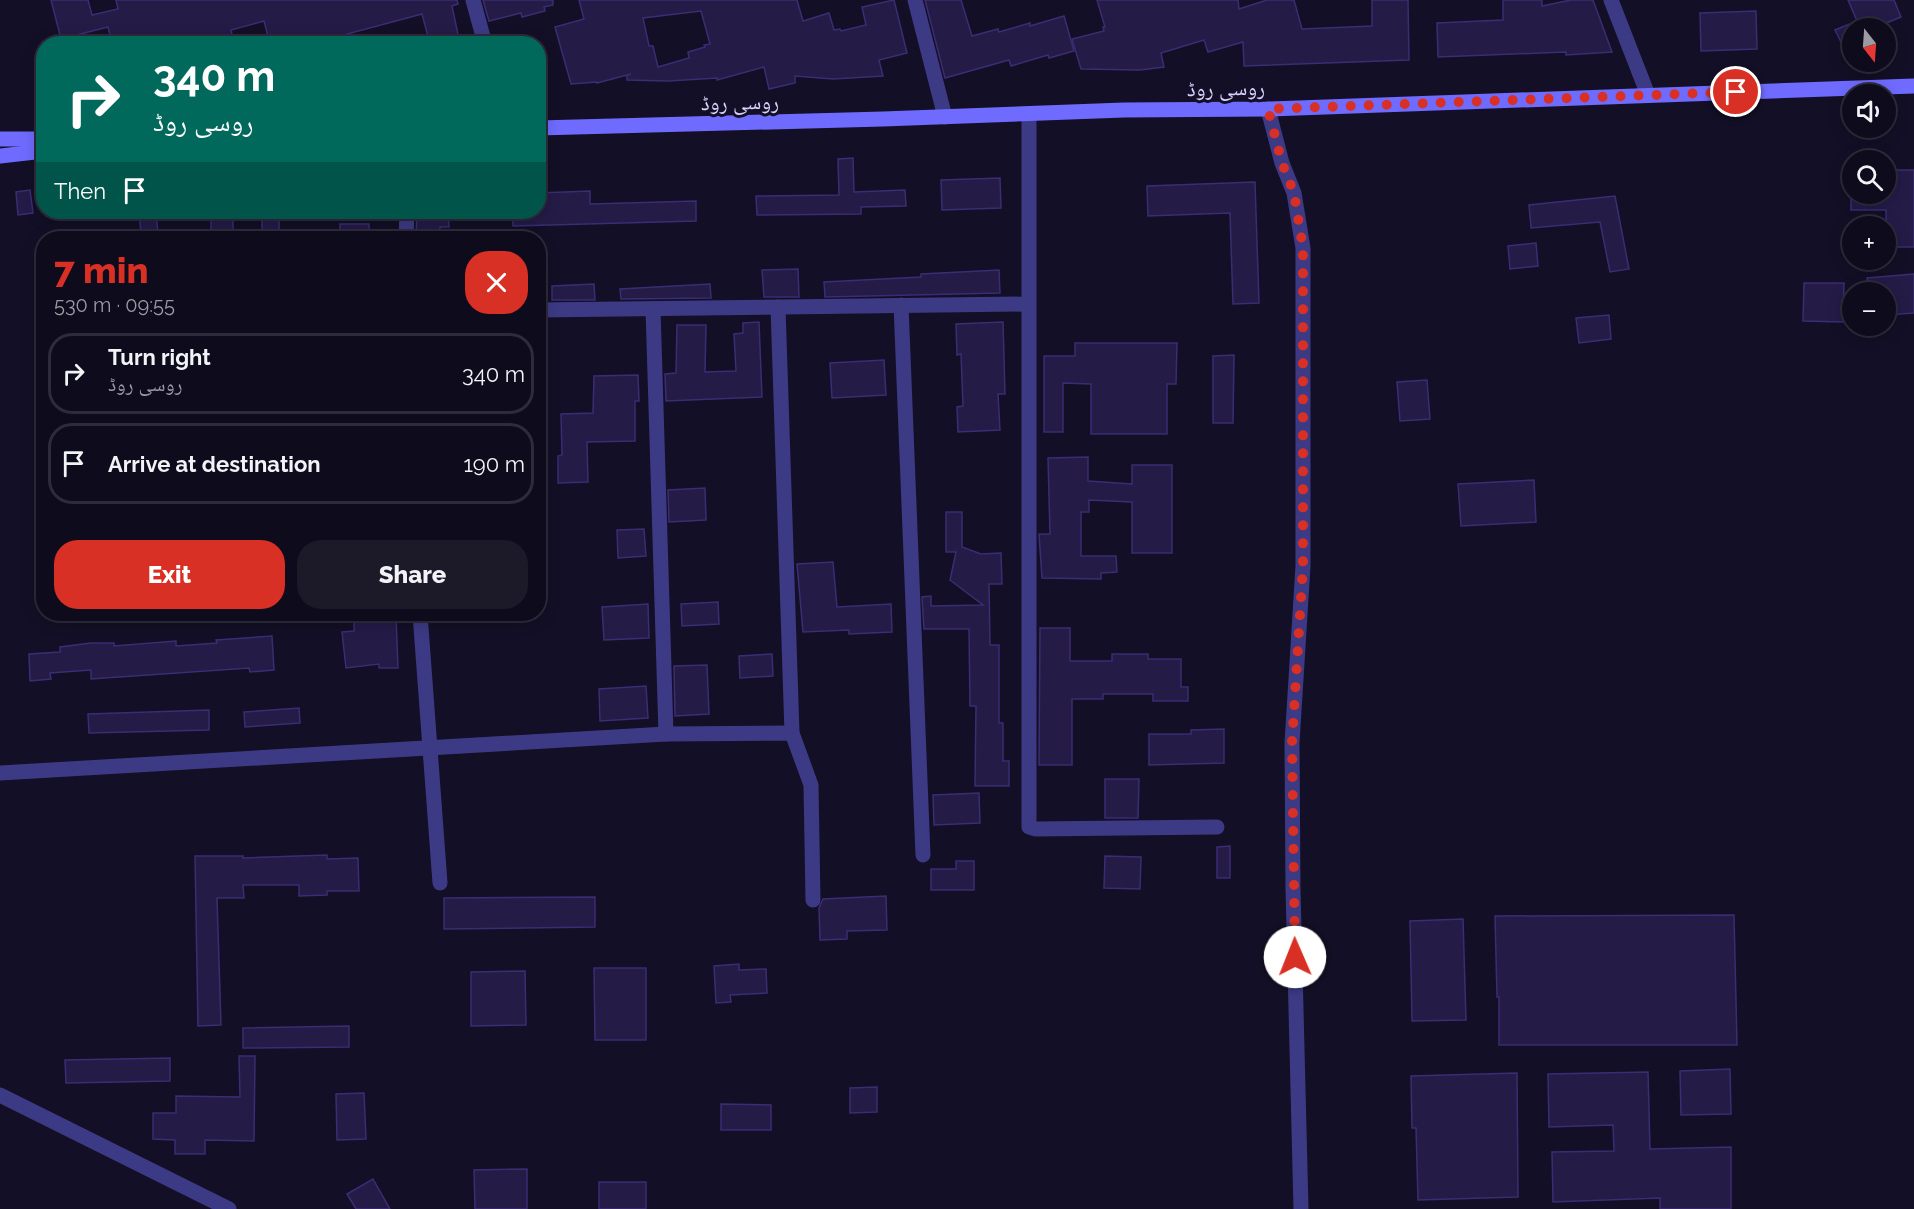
<!DOCTYPE html>
<meta charset="utf-8">
<style>
:root{--surface:#0e0b1c;--page:#1c1929;--text:#f1f3f6;--muted:#9b9ba3;--line:#2e2b3b;--accent:#d93025}
body{margin:0;font-family:Raleway,"Noto Naskh Arabic",sans-serif;background:var(--page);color:var(--text);height:100vh;display:flex;flex-direction:column;font-size:22px;white-space:nowrap}
*{box-sizing:border-box;margin:0}
p{font-size:20px;color:var(--muted)}
.icon{flex:none;width:33px;height:33px;fill:none;stroke:currentColor;stroke-width:2;stroke-linecap:round;stroke-linejoin:round}
.map{position:relative;flex:1;overflow:hidden}
.panel{position:absolute;left:36px;top:231px;width:510px;height:390px;display:flex;flex-direction:column;background:var(--surface);border-radius:24px;box-shadow:0 3px 15px #0003,0 0 0 2px var(--line)}
.panel>*{flex:none}
.hud{position:absolute;left:36px;top:36px;width:510px;height:183px;border-radius:24px;box-shadow:0 3px 15px #0003,0 0 0 2px var(--line);background:#00695c;color:#fff;overflow:hidden}
.needle{width:39px;rotate:163deg}
.tools{position:absolute;left:1842px;top:18px;display:grid;gap:12px}
.tools a{display:grid;place-items:center;width:54px;height:54px;border-radius:50%;background:var(--surface);box-shadow:0 3px 15px #0003,0 0 0 2px var(--line);font-size:30px}
.pin{position:absolute;display:grid;place-items:center;width:51px;height:51px;color:#fff;margin:-26px;border:3px solid #fff;border-radius:50%;box-shadow:0 2px 6px #0007}
.me{position:absolute;width:66px;margin:-33px;rotate:359deg;stroke-linejoin:round;filter:drop-shadow(0 0 4px #0008)}
.turn{display:flex;align-items:center;gap:21px;height:126px;padding:0 18px;font-size:27px}
.turn .icon{width:78px;height:78px;stroke-width:2.5}
.turn b{display:block;font-size:42px;line-height:51px}
.then{display:flex;align-items:center;height:57px;padding:0 18px;background:#0003;gap:12px;font-size:22px}
.round{display:grid;place-items:center;flex:none;width:63px;height:63px;border-radius:24px;background:var(--page)}
.headline{display:flex;align-items:center;justify-content:space-between;height:102px;padding:0 18px}
h1{font-size:36px;font-weight:800;line-height:45px;color:var(--accent)}
.cta{display:flex;gap:12px;margin-top:auto;padding:12px 18px}
.cta a{flex:1;height:69px;border-radius:24px;background:var(--accent);color:#fff;font-size:24px;font-weight:800;line-height:69px;text-align:center}
.cta a+a{background:var(--page);color:var(--text)}
ul{padding:0;list-style:none}
li{display:flex;align-items:center;gap:18px;height:81px;margin:0 12px 9px;padding:0 6px;border:3px solid var(--line);border-radius:24px}
li div{flex:1}
li b{display:block;font-size:22px}
li em{font-style:normal}
.map>svg:first-child{display:block}
</style>
<div class="map">
<svg width="1914" height="1209" viewBox="0 0 1914 1209">
<rect width="100%" height="100%" fill="#130f26"/>
<g fill="#241b47" stroke="#3b2d73" stroke-width="1.5" fill-rule="evenodd">
<path d="M 51,0 L 88,0 L 92,15 L 118,9 L 116,0 L 457,0 L 458,4 L 452,6 L 460,44 L 430,44 L 422,14 L 321,41 L 321,44 L 270,44 L 264,21 L 231,30 L 234,44 L 112,44 L 108,27 L 61,39 Z"/>
<path d="M 483,0 L 553,0 L 553,5 L 544,7 L 545,11 L 522,17 L 521,13 L 489,21 Z"/>
<path d="M 579,0 L 797,0 L 803,21 L 829,13 L 834,30 L 840,29 L 841,31 L 866,25 L 862,7 L 894,0 L 907,53 L 879,60 L 883,76 L 833,79 L 795,76 L 795,83 L 769,89 L 764,67 L 717,80 L 717,78 L 668,81 L 627,80 L 627,75 L 631,74 L 597,83 L 597,82 L 571,84 L 555,27 L 584,19 ZM 701,11 L 710,44 L 704,45 L 705,47 L 688,52 L 689,58 L 658,67 L 653,46 L 649,46 L 643,18 Z"/>
<path d="M 925,0 L 961,0 L 972,36 L 998,29 L 999,32 L 1030,23 L 1030,26 L 1064,16 L 1074,51 L 1049,58 L 1048,55 L 1011,66 L 1009,60 L 945,78 Z"/>
<path d="M 1097,0 L 1238,0 L 1239,9 L 1267,0 L 1294,0 L 1302,29 L 1372,26 L 1372,0 L 1408,0 L 1409,60 L 1244,66 L 1243,42 L 1208,52 L 1204,40 L 1161,53 L 1164,67 L 1140,70 L 1081,69 L 1072,39 L 1104,31 L 1103,27 L 1105,27 Z"/>
<path d="M 1503,0 L 1542,0 L 1542,6 L 1571,0 L 1593,0 L 1612,52 L 1566,55 L 1566,52 L 1438,57 L 1437,23 L 1503,20 Z"/>
<path d="M 1848,0 L 1894,0 L 1901,17 L 1874,28 L 1860,28 Z"/>
<path d="M 1756,11 L 1757,49 L 1701,51 L 1700,13 Z"/>
<path d="M 1852,23 L 1852,37 L 1841,42 L 1835,30 Z"/>
<path d="M 853,158 L 854,192 L 905,190 L 906,206 L 861,207 L 861,214 L 757,215 L 756,196 L 839,195 L 838,159 Z"/>
<path d="M 1886,170 L 1914,170 L 1914,247 L 1886,247 L 1886,210 L 1851,210 L 1851,194 L 1886,194 Z"/>
<path d="M 1000,178 L 1001,208 L 942,210 L 941,180 Z"/>
<path d="M 1255,182 L 1259,303 L 1233,304 L 1230,213 L 1148,216 L 1147,186 Z"/>
<path d="M 30,190 L 33,213 L 18,215 L 16,192 Z"/>
<path d="M 590,191 L 590,204 L 696,201 L 696,221 L 513,226 L 513,212 L 538,212 L 538,193 Z"/>
<path d="M 1615,196 L 1629,269 L 1610,272 L 1600,222 L 1531,228 L 1529,205 Z"/>
<path d="M 139,212 L 156,212 L 158,233 L 141,234 Z"/>
<path d="M 417,212 L 448,212 L 449,227 L 440,227 L 440,238 L 416,238 Z"/>
<rect x="262" y="215" width="17" height="23"/>
<rect x="211" y="218" width="22" height="17"/>
<rect x="340" y="224" width="29" height="14"/>
<path d="M 1536,243 L 1538,266 L 1510,269 L 1508,246 Z"/>
<path d="M 798,269 L 799,297 L 764,297 L 762,270 Z"/>
<path d="M 999,270 L 1000,293 L 825,297 L 824,282 L 921,277 L 921,274 Z"/>
<path d="M 1914,274 L 1914,313 L 1886,315 L 1886,292 L 1869,292 L 1867,278 Z"/>
<path d="M 1804,283 L 1844,283 L 1843,322 L 1803,321 Z"/>
<path d="M 594,284 L 595,300 L 552,300 L 552,286 Z"/>
<path d="M 710,284 L 711,298 L 621,299 L 620,289 Z"/>
<path d="M 1609,315 L 1611,339 L 1579,343 L 1576,318 Z"/>
<path d="M 759,322 L 762,397 L 666,401 L 665,374 L 676,373 L 677,325 L 706,325 L 705,372 L 736,371 L 734,334 L 743,333 L 743,323 Z"/>
<path d="M 1003,322 L 1005,394 L 998,394 L 1000,430 L 958,432 L 957,407 L 963,406 L 961,354 L 957,355 L 956,324 Z"/>
<path d="M 1075,343 L 1177,343 L 1176,384 L 1167,384 L 1167,434 L 1091,434 L 1091,384 L 1063,383 L 1063,432 L 1044,432 L 1044,356 L 1075,356 Z"/>
<path d="M 1234,355 L 1233,423 L 1213,423 L 1213,356 Z"/>
<path d="M 884,360 L 886,395 L 832,398 L 830,363 Z"/>
<path d="M 638,375 L 639,401 L 635,401 L 635,441 L 587,442 L 588,482 L 558,483 L 558,456 L 562,455 L 561,414 L 593,413 L 594,376 Z"/>
<path d="M 1427,380 L 1430,419 L 1400,421 L 1397,382 Z"/>
<path d="M 1088,457 L 1088,481 L 1132,484 L 1132,465 L 1172,465 L 1172,553 L 1132,553 L 1132,502 L 1089,500 L 1089,512 L 1081,512 L 1081,556 L 1116,556 L 1117,572 L 1101,573 L 1101,579 L 1042,578 L 1039,534 L 1050,534 L 1048,458 Z"/>
<path d="M 1534,480 L 1536,522 L 1461,526 L 1458,484 Z"/>
<path d="M 705,488 L 706,520 L 669,522 L 668,490 Z"/>
<path d="M 946,512 L 962,512 L 962,547 L 981,554 L 1001,553 L 1002,584 L 989,584 L 990,645 L 999,645 L 999,723 L 1003,723 L 1003,761 L 1009,761 L 1009,786 L 975,786 L 976,706 L 970,706 L 969,629 L 924,629 L 922,597 L 931,596 L 931,606 L 983,605 L 950,580 L 956,552 L 946,552 Z"/>
<path d="M 644,529 L 646,556 L 618,558 L 617,530 Z"/>
<path d="M 833,562 L 837,607 L 891,604 L 892,632 L 849,634 L 849,630 L 803,632 L 797,564 Z"/>
<path d="M 718,602 L 719,624 L 682,626 L 681,604 Z"/>
<path d="M 648,604 L 649,638 L 604,640 L 602,607 Z"/>
<path d="M 354,614 L 396,614 L 398,668 L 379,668 L 379,664 L 346,668 L 342,632 L 354,631 Z"/>
<path d="M 1040,628 L 1070,628 L 1070,661 L 1112,661 L 1112,654 L 1148,654 L 1148,659 L 1181,659 L 1181,687 L 1188,687 L 1188,701 L 1153,701 L 1153,694 L 1103,694 L 1103,699 L 1072,699 L 1072,765 L 1039,765 Z"/>
<path d="M 272,636 L 274,670 L 250,672 L 249,668 L 91,679 L 91,670 L 50,673 L 51,679 L 30,681 L 29,654 L 60,652 L 60,647 L 91,643 L 114,643 L 114,646 L 176,641 L 176,646 L 217,643 L 216,640 Z"/>
<path d="M 772,654 L 773,676 L 740,678 L 739,656 Z"/>
<path d="M 707,665 L 709,714 L 675,716 L 674,666 Z"/>
<path d="M 646,686 L 648,718 L 600,721 L 599,689 Z"/>
<path d="M 299,708 L 300,723 L 245,727 L 244,712 Z"/>
<path d="M 209,710 L 209,730 L 89,733 L 88,714 Z"/>
<path d="M 1224,729 L 1224,763 L 1149,765 L 1149,734 L 1191,734 L 1191,730 Z"/>
<path d="M 1105,779 L 1139,779 L 1138,818 L 1105,818 Z"/>
<path d="M 979,793 L 980,823 L 934,825 L 933,795 Z"/>
<path d="M 1230,846 L 1230,878 L 1217,878 L 1217,847 Z"/>
<path d="M 327,855 L 327,859 L 358,858 L 359,891 L 327,891 L 327,895 L 299,896 L 299,885 L 243,885 L 244,898 L 217,898 L 221,1025 L 198,1026 L 195,856 L 243,856 L 243,858 Z"/>
<path d="M 1105,856 L 1141,857 L 1140,889 L 1104,888 Z"/>
<path d="M 956,861 L 974,861 L 974,890 L 931,890 L 931,869 L 956,869 Z"/>
<path d="M 886,896 L 887,930 L 847,931 L 847,939 L 820,940 L 819,908 L 823,899 Z"/>
<path d="M 595,897 L 595,927 L 444,929 L 444,898 Z"/>
<path d="M 1734,915 L 1737,1045 L 1499,1045 L 1499,997 L 1497,997 L 1495,916 Z"/>
<path d="M 1463,919 L 1466,1020 L 1412,1021 L 1410,921 Z"/>
<path d="M 739,964 L 739,970 L 766,969 L 767,993 L 730,995 L 731,1002 L 716,1003 L 714,966 Z"/>
<path d="M 594,968 L 646,968 L 646,1040 L 595,1040 Z"/>
<path d="M 525,971 L 526,1025 L 471,1026 L 471,972 Z"/>
<path d="M 349,1026 L 349,1047 L 243,1048 L 243,1028 Z"/>
<path d="M 239,1056 L 255,1056 L 254,1141 L 205,1140 L 205,1154 L 175,1154 L 175,1140 L 153,1139 L 153,1113 L 176,1113 L 176,1096 L 240,1097 Z"/>
<path d="M 170,1058 L 170,1081 L 66,1083 L 65,1060 Z"/>
<path d="M 1730,1069 L 1731,1114 L 1681,1115 L 1680,1071 Z"/>
<path d="M 1648,1072 L 1650,1149 L 1731,1147 L 1731,1209 L 1660,1209 L 1660,1198 L 1553,1202 L 1552,1152 L 1614,1151 L 1613,1125 L 1549,1127 L 1548,1074 Z"/>
<path d="M 1517,1073 L 1518,1197 L 1418,1200 L 1416,1128 L 1412,1128 L 1411,1076 Z"/>
<path d="M 877,1087 L 877,1112 L 850,1113 L 850,1088 Z"/>
<path d="M 364,1093 L 366,1139 L 337,1140 L 336,1094 Z"/>
<path d="M 721,1104 L 771,1105 L 771,1130 L 721,1130 Z"/>
<path d="M 527,1169 L 527,1209 L 475,1209 L 474,1170 Z"/>
<path d="M 373,1179 L 390,1209 L 356,1209 L 347,1194 Z"/>
<rect x="599" y="1182" width="47" height="27"/>
</g>
<g fill="none" stroke-linecap="round" stroke-linejoin="round">
<g stroke="#3d3a85" stroke-width="15">
<path d="M 473,0 L 485,44"/>
<path d="M 915,0 L 945,117"/>
<path d="M 1611,0 L 1648,95"/>
<path d="M 1268,109 L 1282,163 L 1294,193 L 1303,248 L 1303,566 L 1292,743 L 1293,889 L 1301,1209"/>
<path d="M 1029,114 L 1029,827 L 1035,829 L 1217,827"/>
<path d="M 406,238 L 407,212"/>
<path d="M 901,305 L 923,855"/>
<path d="M 778,307 L 792,733"/>
<path d="M 653,309 L 666,734"/>
<path d="M 538,310 L 1028,304"/>
<path d="M 420,614 L 440,883"/>
<path d="M 0,773 L 666,734 L 792,733 L 811,785 L 813,900"/>
<path d="M 0,1095 L 229,1209"/>
</g>
<g stroke="#6f6bff" stroke-width="15">
<path d="M 538,128 L 883,119 L 1124,110 L 1268,109 L 1914,86"/>
<path d="M 0,139 L 44,139"/>
<path d="M 0,156 L 44,151"/>
</g>
</g>
<g fill="none" stroke-linecap="round" stroke-linejoin="round">
<path stroke="#d93025" stroke-width="10" stroke-dasharray="0 18" d="M 1295,957 L 1292,743 L 1303,566 L 1303,248 L 1294,193 L 1282,163 L 1268,109 L 1736,92"/>
</g>
<g text-anchor="middle" dominant-baseline="central" stroke-width="6" stroke-linejoin="round" paint-order="stroke">
<g font-size="21" fill="#d9d4ff" stroke="#130f26">
<text transform="translate(1226 88) rotate(-1)">روسی روڈ</text>
<text transform="translate(740 102) rotate(-1)">روسی روڈ</text>
</g>
</g>
</svg>
<div class="tools">
<a><svg class="needle" viewBox="-14 -14 28 28"><path d="M0-13l5 13h-10z" fill="#e53935"/><path d="M0 13l5-13h-10z" fill="#9b9ba3"/></svg></a>
<a><svg class="icon" aria-label="sound" viewBox="0 0 24 24"><path d="M4 9h4l5-4v14l-5-4H4zM17 9q2 3 0 6"/></svg></a>
<a><svg class="icon" aria-label="search" viewBox="0 0 24 24"><circle cx="10" cy="10" r="6"/><path d="M15 15l6 6"/></svg></a>
<a>+</a>
<a>−</a>
</div>
<div class="pin" style="left:1736px;top:92px;background:#d93025"><svg class="icon" aria-label="arrive" viewBox="0 0 24 24"><path d="M6 21V4h12l-3 4 3 4H6"/></svg></div>
<svg class="me" style="left:1295px;top:957px" viewBox="-20 -20 40 40"><circle r="19" fill="#fff"/><path d="M0-13L10 11 0 6-10 11z" fill="#d93025"/></svg>
<div class="hud">
<div class="turn"><svg class="icon" aria-label="right" viewBox="0 0 24 24"><path d="M7 20v-9h11M14 6l5 5-5 5"/></svg><div><b>340 m</b>روسی روڈ</div></div>
<div class="then">Then<svg class="icon" aria-label="arrive" viewBox="0 0 24 24"><path d="M6 21V4h12l-3 4 3 4H6"/></svg></div>
</div>
<section class="panel">
<div class="headline"><div><h1>7 min</h1><p>530 m · 09:55</p></div><a class="round" style="background:#d93025;color:#fff"><svg class="icon" aria-label="close" viewBox="0 0 24 24"><path d="M6 6l12 12M18 6L6 18"/></svg></a></div>
<ul>
<li><svg class="icon" aria-label="right" viewBox="0 0 24 24"><path d="M7 20v-9h11M14 6l5 5-5 5"/></svg><div><b>Turn right</b><p>روسی روڈ</p></div><em>340 m</em></li>
<li><svg class="icon" aria-label="arrive" viewBox="0 0 24 24"><path d="M6 21V4h12l-3 4 3 4H6"/></svg><div><b>Arrive at destination</b></div><em>190 m</em></li>
</ul>
<div class="cta"><a>Exit</a><a>Share</a></div>
</section>
</div>
